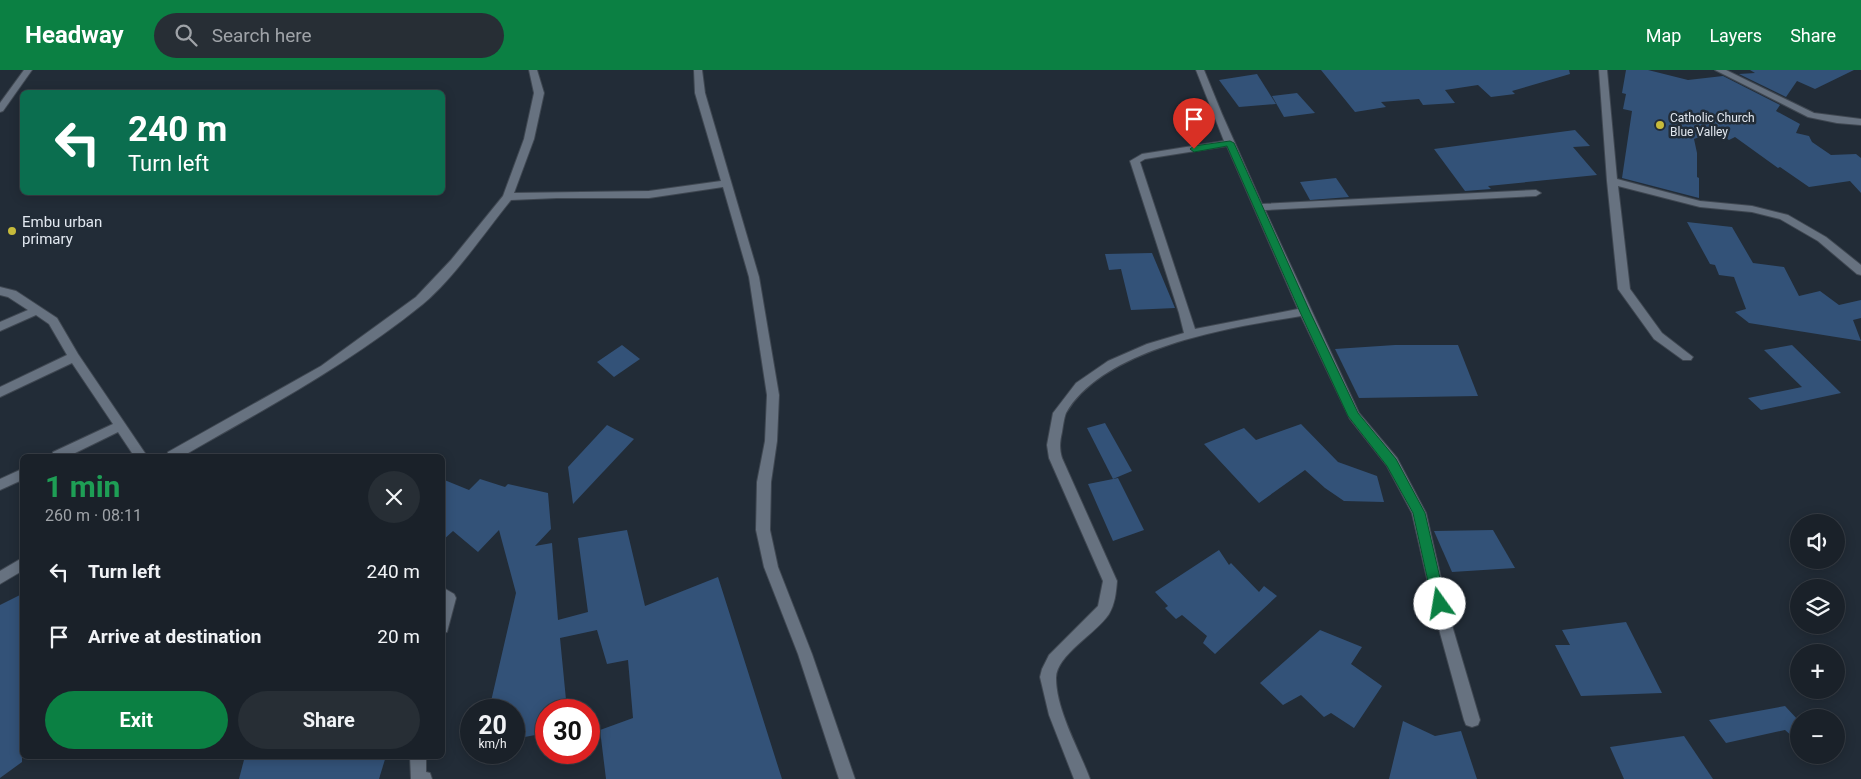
<!DOCTYPE html>
<meta charset="utf-8">
<style>
:root{--surface:#1a2129;--page:#272e35;--text:#f1f3f6;--muted:#9fa3a8;--line:#383e46;--accent:#0b8043}
body{margin:0;font-family:Roboto,sans-serif;background:var(--page);color:var(--text);height:100vh;display:flex;flex-direction:column;font-size:19px;white-space:nowrap}
*{box-sizing:border-box;margin:0}
p{font-size:16px;color:var(--muted)}
.icon{flex:none;width:28px;height:28px;fill:none;stroke:currentColor;stroke-width:2;stroke-linecap:round;stroke-linejoin:round}
.map{position:relative;flex:1;overflow:hidden}
.panel{position:absolute;left:20px;top:384px;width:425px;height:305px;display:flex;flex-direction:column;background:var(--surface);border-radius:8px;box-shadow:0 2px 12px #0003,0 0 0 1px var(--line)}
.panel>*{flex:none}
.banner{position:absolute;left:20px;top:20px;width:425px;height:105px;border-radius:8px;box-shadow:0 2px 12px #0003,0 0 0 1px var(--line);background:#0b6e4f;color:#fff;overflow:hidden}
.controls{position:absolute;left:1790px;top:444px;display:grid;gap:10px}
.controls a{display:grid;place-items:center;width:55px;height:55px;border-radius:50%;background:var(--surface);box-shadow:0 2px 12px #0003,0 0 0 1px var(--line);font-size:25px}
.speed{position:absolute;left:460px;top:629px;display:flex;gap:10px;font-size:25px;font-weight:700;text-align:center}
.speed>*{display:grid;place-content:center;width:65px;height:65px;border-radius:50%;background:var(--surface);box-shadow:0 2px 12px #0003,0 0 0 1px var(--line);line-height:1}
.speed small{font-size:12px;font-weight:400}
.speed .limit{border:8px solid #d22;background:#fff;color:#111}
.pin{position:absolute;display:grid;place-items:center;width:42px;height:42px;color:#fff;margin:-51px -21px;border-radius:50% 50% 50% 0;rotate:-45deg;box-shadow:0 0 5px #0007}
.pin .icon{rotate:45deg}
.me{position:absolute;width:55px;margin:-28px;rotate:347deg;stroke-linejoin:round;filter:drop-shadow(0 0 4px #0008)}
.turn{display:flex;align-items:center;gap:18px;height:105px;padding:0 25px;font-size:22px}
.turn .icon{width:65px;height:65px;stroke-width:2.5}
.turn b{display:block;font-size:35px;line-height:42px}
.round{display:grid;place-items:center;flex:none;width:52px;height:52px;border-radius:26px;background:var(--page)}
.overview{display:flex;align-items:center;justify-content:space-between;height:85px;padding:0 25px}
h1{font-size:30px;font-weight:700;line-height:38px;color:#1e9e55}
.button{display:flex;gap:10px;margin-top:auto;padding:10px 25px}
.button a{flex:1;height:58px;border-radius:30px;background:var(--accent);color:#fff;font-size:20px;font-weight:700;line-height:58px;text-align:center}
.button a+a{background:var(--page);color:var(--text)}
ul{padding:0;list-style:none}
li{display:flex;align-items:center;gap:15px;height:65px;padding:0 25px}
li div{flex:1}
li b{display:block;font-size:19px}
li em{font-style:normal}
header{display:flex;align-items:center;gap:30px;box-sizing:border-box;height:70px;padding:0 25px;background:var(--accent);color:#fff}
header strong{font-size:24px}
nav{display:flex;gap:28px;margin-inline-start:auto;font-size:18px}
.search{width:350px;height:45px;background:var(--page);display:flex;align-items:center;gap:12px;box-sizing:border-box;padding:0 18px;border-radius:28px;color:var(--muted);font-size:19px}
.map>svg:first-child{display:block}
</style>
<header>
<strong>Headway</strong>
<div class="search"><svg class="icon" aria-label="search" viewBox="0 0 24 24"><circle cx="10" cy="10" r="6"/><path d="M15 15l6 6"/></svg>Search here</div>
<nav><a>Map</a><a>Layers</a><a>Share</a></nav>
</header>
<div class="map">
<svg width="1861" height="709" viewBox="0 0 1861 709">
<rect width="100%" height="100%" fill="#222c37"/>
<g fill="#335278">
<path d="M 1321,0 L 1569,0 L 1570,4 L 1512,21 L 1515,24 L 1491,27 L 1478,15 L 1445,20 L 1455,33 L 1423,35 L 1419,29 L 1381,32 L 1386,37 L 1355,42 Z"/>
<path d="M 1626,0 L 1648,0 L 1688,10 L 1723,6 L 1780,35 L 1776,41 L 1800,54 L 1796,63 L 1809,66 L 1812,72 L 1831,85 L 1856,84 L 1861,88 L 1861,123 L 1850,111 L 1809,117 L 1780,97 L 1778,98 L 1735,67 L 1729,70 L 1715,61 L 1694,69 L 1697,83 L 1697,107 L 1699,108 L 1699,128 L 1622,108 L 1632,41 L 1623,39 L 1626,24 L 1622,23 Z"/>
<path d="M 1750,0 L 1854,0 L 1815,19 L 1797,11 L 1786,27 L 1739,4 L 1755,3 Z"/>
<path d="M 1257,4 L 1276,34 L 1239,37 L 1219,10 Z"/>
<path d="M 1297,23 L 1315,43 L 1284,47 L 1272,26 Z"/>
<path d="M 1575,60 L 1590,76 L 1573,77 L 1597,105 L 1488,116 L 1491,119 L 1465,121 L 1434,79 Z"/>
<path d="M 1336,108 L 1349,127 L 1310,130 L 1300,112 Z"/>
<path d="M 1687,152 L 1732,157 L 1753,193 L 1784,197 L 1799,226 L 1820,221 L 1839,235 L 1861,230 L 1861,248 L 1853,250 L 1861,271 L 1749,253 L 1735,242 L 1746,239 L 1734,207 L 1719,205 L 1715,195 L 1710,194 Z"/>
<path d="M 1152,183 L 1175,238 L 1131,240 L 1121,199 L 1109,200 L 1105,184 Z"/>
<path d="M 622,275 L 640,289 L 614,307 L 597,292 Z"/>
<path d="M 1395,275 L 1458,275 L 1478,326 L 1359,328 L 1335,279 Z"/>
<path d="M 1792,275 L 1841,323 L 1761,340 L 1748,328 L 1802,317 L 1764,280 Z"/>
<path d="M 1105,353 L 1132,401 L 1113,409 L 1087,358 Z"/>
<path d="M 1301,354 L 1338,392 L 1377,406 L 1384,432 L 1344,431 L 1325,418 L 1305,400 L 1259,433 L 1204,374 L 1244,358 L 1256,370 Z"/>
<path d="M 607,355 L 634,369 L 573,434 L 568,397 Z"/>
<path d="M 1118,408 L 1144,460 L 1113,471 L 1088,414 Z"/>
<path d="M 442,409 L 469,420 L 480,409 L 505,417 L 508,414 L 548,423 L 551,459 L 535,476 L 552,473 L 558,550 L 588,542 L 578,468 L 627,460 L 645,536 L 718,507 L 782,709 L 606,709 L 600,660 L 633,648 L 628,590 L 607,594 L 597,560 L 560,568 L 567,640 L 546,640 L 546,663 L 514,669 L 514,640 L 489,640 L 516,523 L 499,460 L 478,482 L 453,461 L 442,471 Z"/>
<path d="M 1493,460 L 1515,498 L 1452,502 L 1434,461 Z"/>
<path d="M 1219,480 L 1229,495 L 1231,493 L 1259,522 L 1264,516 L 1277,526 L 1215,584 L 1203,573 L 1207,566 L 1182,545 L 1176,549 L 1165,538 L 1168,536 L 1155,522 Z"/>
<path d="M 22,524 L 22,692 L 0,708 L 0,535 Z"/>
<path d="M 1626,552 L 1662,623 L 1581,626 L 1555,575 L 1570,575 L 1562,560 Z"/>
<path d="M 1320,560 L 1362,577 L 1351,594 L 1382,616 L 1354,658 L 1331,643 L 1324,647 L 1301,625 L 1283,635 L 1260,613 Z"/>
<path d="M 1785,636 L 1799,651 L 1799,672 L 1785,660 L 1726,673 L 1709,650 Z"/>
<path d="M 1403,651 L 1435,666 L 1461,661 L 1477,709 L 1389,709 Z"/>
<path d="M 1684,666 L 1713,709 L 1624,709 L 1610,677 Z"/>
<path d="M 245,686 L 386,686 L 379,709 L 239,709 Z"/>
</g>
<g fill="none" stroke-linecap="round" stroke-linejoin="round">
<g stroke="#3f4751" stroke-width="2">
<g id="minor">
<path d="M 24,0 L 32,0 L 3,41 L 0,42 L 0,33 Z"/>
<path d="M 529,0 L 537,0 L 544,23 L 534,69 L 514,123 L 649,121 L 721,111 L 695,23 L 694,0 L 702,0 L 705,23 L 759,207 L 779,325 L 777,371 L 771,412 L 770,460 L 778,497 L 812,584 L 855,709 L 839,709 L 798,584 L 764,497 L 756,460 L 757,412 L 765,371 L 767,325 L 749,207 L 723,117 L 649,128 L 557,128 L 511,130 C 485,162 454,208 423,234 C 349,294 265,339 183,386 L 167,386 L 168,382 L 321,296 L 416,227 L 451,190 L 503,126 L 524,69 L 534,23 Z"/>
<path d="M 1196,0 L 1204,0 L 1222,44 L 1262,134 L 1536,120 L 1541,123 L 1536,126 L 1265,140 L 1359,343 L 1397,388 L 1426,443 L 1451,552 L 1480,650 L 1478,655 L 1472,657 L 1466,655 L 1464,650 L 1437,552 L 1412,443 L 1387,396 L 1350,349 L 1301,246 C 1233,257 1104,277 1066,343 C 1064,348 1063,356 1062,362 C 1060,371 1059,378 1062,388 L 1117,511 C 1116,523 1115,534 1109,544 C 1097,563 1056,585 1056,608 C 1056,640 1079,679 1090,709 L 1074,709 L 1049,645 L 1040,607 L 1042,599 L 1049,585 L 1098,536 L 1103,511 L 1049,388 L 1047,375 L 1053,343 L 1076,313 L 1108,291 L 1147,274 L 1184,263 L 1179,243 L 1130,91 L 1142,84 L 1224,71 ZM 1227,76 L 1298,239 L 1195,259 L 1140,92 L 1145,89 Z"/>
<path d="M 1599,0 L 1607,0 L 1617,109 L 1700,131 L 1752,136 L 1788,145 L 1826,167 L 1861,195 L 1861,205 L 1857,204 L 1818,171 L 1780,149 L 1752,142 L 1700,137 L 1618,116 L 1630,219 L 1662,263 L 1693,287 L 1691,290 L 1683,290 L 1654,269 L 1618,219 L 1607,111 Z"/>
<path d="M 1715,0 L 1726,0 L 1814,43 L 1861,49 L 1861,55 L 1837,53 L 1808,47 Z"/>
<path d="M 0,217 L 16,221 L 57,248 L 78,284 L 147,386 L 134,386 L 118,362 L 69,386 L 52,386 L 53,382 L 113,354 L 72,293 L 0,327 L 0,317 L 67,285 L 49,254 L 36,245 L 0,261 L 0,252 L 28,240 L 8,227 L 0,225 Z"/>
<path d="M 22,399 L 22,410 L 0,420 L 0,409 Z"/>
<path d="M 22,488 L 22,501 L 0,514 L 0,501 Z"/>
<path d="M 442,517 L 454,524 L 456,528 L 447,562 L 442,563 Z"/>
<path d="M 410,686 L 426,686 L 426,702 L 430,703 L 432,709 L 411,709 Z"/>
</g>
</g>
<use href="#minor" fill="#677280" fill-rule="evenodd"/>
</g>
<path fill="#0b8043" stroke="#07532c" d="M 1230,71 L 1234,73 L 1310,242 L 1358,343 L 1396,389 L 1425,443 L 1446,534 L 1444,538 L 1440,539 L 1435,538 L 1433,534 L 1413,443 L 1387,396 L 1348,346 L 1300,242 L 1227,76 L 1194,82 L 1190,79 L 1194,76 Z"/>
<g fill="#c7bb3b" stroke="#222c37" stroke-width="2">
<circle cx="1660" cy="55" r="5"/>
<circle cx="12" cy="161" r="5"/>
</g>
<g text-anchor="middle" dominant-baseline="central" stroke-width="5" stroke-linejoin="round" paint-order="stroke">
<g font-size="12" fill="#e2e8f0" stroke="#222c37" text-anchor="start">
<text x="1670" y="48">Catholic Church<tspan x="1670" dy="14">Blue Valley</tspan></text>
</g>
<g font-size="15" fill="#e2e8f0" stroke="#222c37" text-anchor="start">
<text x="22" y="152">Embu urban<tspan x="22" dy="17">primary</tspan></text>
</g>
</g>
</svg>
<div class="controls">
<a><svg class="icon" aria-label="sound" viewBox="0 0 24 24"><path d="M4 9h4l5-4v14l-5-4H4zM17 9q2 3 0 6"/></svg></a>
<a><svg class="icon" aria-label="layers" viewBox="0 0 24 24"><path d="M12 4l9 5-9 5-9-5zM3 14l9 5 9-5"/></svg></a>
<a>+</a>
<a>−</a>
</div>
<div class="speed"><div>20<small>km/h</small></div><div class="limit">30</div></div>
<div class="pin" style="left:1194px;top:79px;background:#d93025"><svg class="icon" aria-label="arrive" viewBox="0 0 24 24"><path d="M6 21V4h12l-3 4 3 4H6"/></svg></div>
<svg class="me" style="left:1440px;top:534px" viewBox="-20 -20 40 40"><circle r="19" fill="#fff"/><path d="M0-13L10 11 0 6-10 11z" fill="#0b8043"/></svg>
<div class="banner">
<div class="turn"><svg class="icon" aria-label="left" viewBox="0 0 24 24"><path d="M17 20v-9H6M10 6l-5 5 5 5"/></svg><div><b>240 m</b>Turn left</div></div>
</div>
<section class="panel">
<div class="overview"><div><h1>1 min</h1><p>260 m · 08:11</p></div><a class="round"><svg class="icon" aria-label="close" viewBox="0 0 24 24"><path d="M6 6l12 12M18 6L6 18"/></svg></a></div>
<ul>
<li><svg class="icon" aria-label="left" viewBox="0 0 24 24"><path d="M17 20v-9H6M10 6l-5 5 5 5"/></svg><div><b>Turn left</b></div><em>240 m</em></li>
<li><svg class="icon" aria-label="arrive" viewBox="0 0 24 24"><path d="M6 21V4h12l-3 4 3 4H6"/></svg><div><b>Arrive at destination</b></div><em>20 m</em></li>
</ul>
<div class="button"><a>Exit</a><a>Share</a></div>
</section>
</div>
